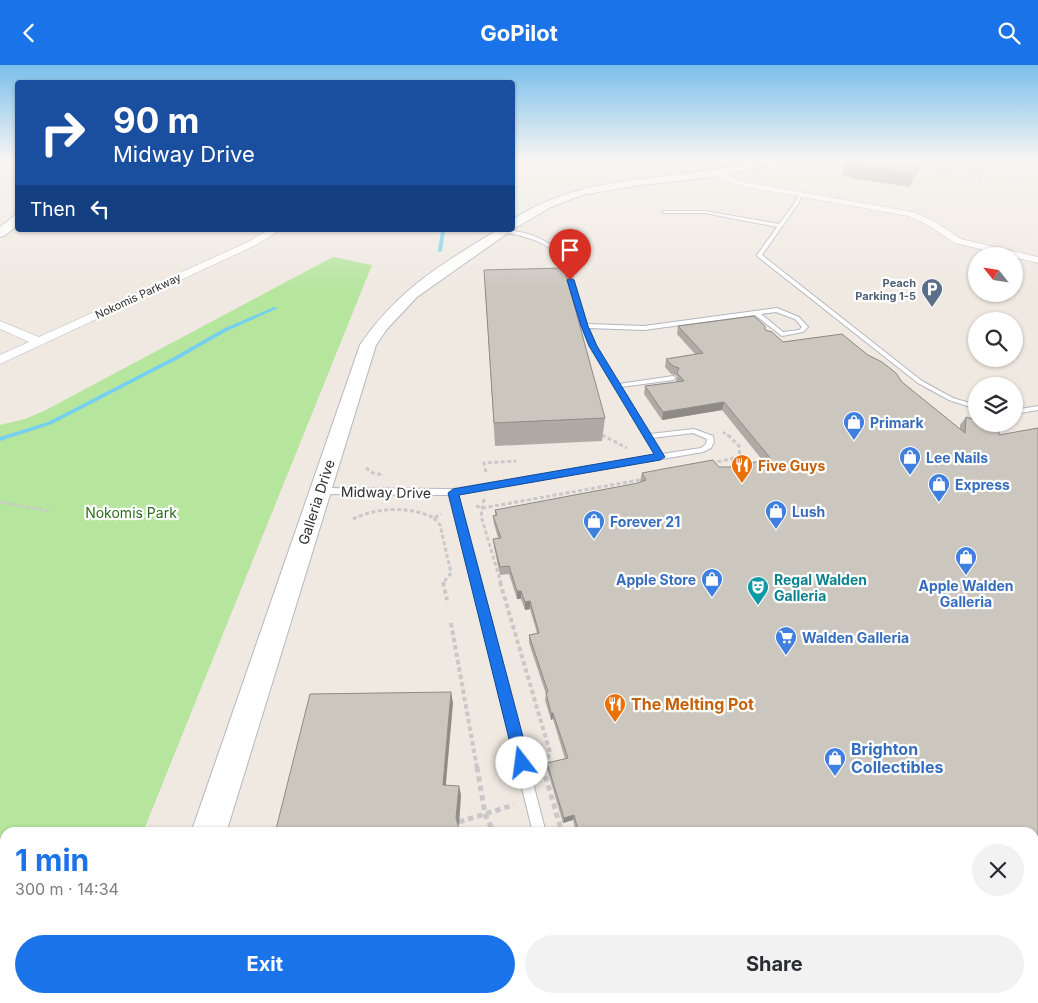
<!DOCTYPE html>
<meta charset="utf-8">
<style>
:root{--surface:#fff;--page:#f2f2f3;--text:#2b2b33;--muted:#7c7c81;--accent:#1a73e8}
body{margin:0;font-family:Inter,sans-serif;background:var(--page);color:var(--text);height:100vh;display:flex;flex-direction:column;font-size:19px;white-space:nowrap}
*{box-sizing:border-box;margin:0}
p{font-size:16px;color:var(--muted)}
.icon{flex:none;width:28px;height:28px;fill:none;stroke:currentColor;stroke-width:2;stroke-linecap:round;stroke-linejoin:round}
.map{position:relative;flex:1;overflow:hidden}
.side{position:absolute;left:0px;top:762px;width:1039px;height:176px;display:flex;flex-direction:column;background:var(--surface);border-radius:15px 15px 0 0;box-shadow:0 1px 4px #0004}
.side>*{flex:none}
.hud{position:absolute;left:15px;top:15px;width:500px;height:152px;border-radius:5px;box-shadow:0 1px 4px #0004;background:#1a4fa0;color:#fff;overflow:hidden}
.needle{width:32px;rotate:300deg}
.tools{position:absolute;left:968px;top:182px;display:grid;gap:10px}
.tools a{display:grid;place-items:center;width:55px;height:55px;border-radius:50%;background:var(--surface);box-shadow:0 1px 4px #0004;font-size:25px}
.pin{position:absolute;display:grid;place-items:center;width:42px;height:42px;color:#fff;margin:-51px -21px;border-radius:50% 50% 50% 0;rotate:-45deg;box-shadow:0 0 5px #0007}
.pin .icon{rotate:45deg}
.me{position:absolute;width:55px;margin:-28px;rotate:345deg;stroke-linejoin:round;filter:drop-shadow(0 0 4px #0008)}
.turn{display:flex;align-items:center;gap:18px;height:105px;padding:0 15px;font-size:22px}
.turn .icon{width:65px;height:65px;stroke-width:2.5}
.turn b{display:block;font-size:35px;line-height:42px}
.then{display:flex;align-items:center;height:48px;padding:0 15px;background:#0003;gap:10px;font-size:19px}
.round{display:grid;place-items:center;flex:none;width:52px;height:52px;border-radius:26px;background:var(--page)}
.head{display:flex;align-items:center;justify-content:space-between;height:85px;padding:0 15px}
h1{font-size:30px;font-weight:700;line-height:38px;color:var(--accent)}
.button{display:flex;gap:10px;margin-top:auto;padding:10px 15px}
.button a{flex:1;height:58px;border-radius:30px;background:var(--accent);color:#fff;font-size:20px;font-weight:700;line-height:58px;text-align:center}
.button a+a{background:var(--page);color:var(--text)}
header{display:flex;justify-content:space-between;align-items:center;height:65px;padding:0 15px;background:var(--accent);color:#fff;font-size:22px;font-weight:700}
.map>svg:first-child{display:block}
</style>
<header><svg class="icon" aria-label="back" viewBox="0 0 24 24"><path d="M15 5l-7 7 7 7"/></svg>GoPilot<svg class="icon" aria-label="search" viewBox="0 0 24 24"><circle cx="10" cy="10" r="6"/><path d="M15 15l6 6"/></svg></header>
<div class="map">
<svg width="1038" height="938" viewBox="0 0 1038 938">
<rect width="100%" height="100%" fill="#efe9e1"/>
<path fill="#b6e59e" d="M 333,192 L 372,200 L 143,767 L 5,768 L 5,934 L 76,934 L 74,938 L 0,938 L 0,360 L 25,354 L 44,346 Z"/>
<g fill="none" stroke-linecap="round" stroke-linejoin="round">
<g fill="#75cff0" fill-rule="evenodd">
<path d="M 441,165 L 445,165 L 442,186 L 440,187 L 438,186 Z"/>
<path d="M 274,242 L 278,243 L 227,266 L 178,294 L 52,359 L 0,376 L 0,372 L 48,357 L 174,292 L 223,264 Z"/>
</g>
<g stroke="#b4b7c1" stroke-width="2">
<g id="lane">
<path d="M 883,94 L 891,94 L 957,103 L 962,102 L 960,100 L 962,99 L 980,114 L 977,115 L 965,104 L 957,105 Z"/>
<path d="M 799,128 L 802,129 L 798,139 L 762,190 L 922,316 L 953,333 L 976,340 L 976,344 L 949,335 L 918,318 L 757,191 L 757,190 L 777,162 L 705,148 L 664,148 L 662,147 L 664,146 L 705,146 L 779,159 L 794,139 Z"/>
<path d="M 503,165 C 528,166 553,176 568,196 L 587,259 L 644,261 L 777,243 L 799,252 L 808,262 L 803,267 L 782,271 L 755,250 L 644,265 L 589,263 L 596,281 L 619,319 L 673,311 L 676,313 L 673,315 L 621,322 L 650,369 L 694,364 L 713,371 L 714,377 L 711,383 L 703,387 L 458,429 L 546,768 L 533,768 L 450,430 L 320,429 L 316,426 L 320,423 L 453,424 L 655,390 L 590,281 L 582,261 L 563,196 C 548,176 526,172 503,167 ZM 776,247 L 795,254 L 802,262 L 799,265 L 783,267 L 761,249 ZM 693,368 L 707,374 L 706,379 L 701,383 L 662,389 L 652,373 Z"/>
<path d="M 1038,341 L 1038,345 L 1014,349 L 1014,345 Z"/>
<path d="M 588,934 L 605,934 L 607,938 L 590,938 Z"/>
</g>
</g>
<g stroke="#b4b7c1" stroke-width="1">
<g id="street">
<path d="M 710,105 L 716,105 L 743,117 L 913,147 L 932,155 L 961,174 L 1038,192 L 1038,198 L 955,178 L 926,159 L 908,151 L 741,121 L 710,109 Z"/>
<path d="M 268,165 L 280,165 L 256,180 L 0,299 L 0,290 L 29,277 L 0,264 L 0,256 L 39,272 L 250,176 Z"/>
</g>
</g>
<g stroke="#b4b7c1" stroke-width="2">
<g id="secondary">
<path d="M 764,94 L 779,94 L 751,104 L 719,111 L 634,121 L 582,130 L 551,142 L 512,165 L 512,155 C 589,104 680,119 764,94 Z"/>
<path d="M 14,151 L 18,151 L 18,160 L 4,171 L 0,172 L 0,162 Z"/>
<path d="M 497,165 L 512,165 L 417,232 L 387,264 L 376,280 L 226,768 L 191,768 L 360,280 C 398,224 441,200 497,165 Z"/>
<path d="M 134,934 L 174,934 L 174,938 L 132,938 Z"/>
</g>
</g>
<g stroke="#c9c9c9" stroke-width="2.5" stroke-dasharray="3 2" stroke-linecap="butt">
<path d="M 723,367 L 730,372"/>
<path d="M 601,370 L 604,372"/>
</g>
<g stroke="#c9c9c9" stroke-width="3" stroke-dasharray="4 2.5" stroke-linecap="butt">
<path d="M 602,370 L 627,383"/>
<path d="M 712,400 L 716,397 L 740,392 L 739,381 L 728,370"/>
<path d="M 366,403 L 373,408 L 384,410"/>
<path d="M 486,407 L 484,398 L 516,396"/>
<path d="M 484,434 L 481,451 L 501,518"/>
<path d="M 0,437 L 49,446"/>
<path d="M 476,441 L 483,443 L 645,414"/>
<path d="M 434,453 L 440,460 L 451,508 L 443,518"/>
<path d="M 353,454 C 377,442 410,441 434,453 L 441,449"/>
</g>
<g stroke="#c9c9c9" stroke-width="4" stroke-dasharray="4.5 3" stroke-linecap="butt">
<path d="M 443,517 L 447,535"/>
<path d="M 500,517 L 550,687 L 543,703"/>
<path d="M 451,558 L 477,703"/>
</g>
<g stroke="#c9c9c9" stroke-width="5" stroke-dasharray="5.5 4" stroke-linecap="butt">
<path d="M 477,702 L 485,749 L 494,768"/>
<path d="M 543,702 L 562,768"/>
<path d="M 459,757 L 514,740"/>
<path d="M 555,934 L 557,938"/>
<path d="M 640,934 L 642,938"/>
</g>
<use href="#lane" fill="#fff" fill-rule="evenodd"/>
<use href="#street" fill="#fff" fill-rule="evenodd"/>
<use href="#secondary" fill="#fff" fill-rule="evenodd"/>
</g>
<g fill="#afaba4">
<path d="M 846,98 L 915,110 L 910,122 L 850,113 L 851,111 L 842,110 Z"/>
<path d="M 484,205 L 605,353 L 602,376 L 495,381 Z"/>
<path d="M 754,251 L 765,261 L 765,265 L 772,267 L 783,277 L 842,269 L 868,290 L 882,297 L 896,308 L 902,317 L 960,364 L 960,360 L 966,352 L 976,355 L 976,359 L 990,359 L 999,361 L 999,370 L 1038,363 L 1038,938 L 679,938 L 676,934 L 1034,934 L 1034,768 L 576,768 L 573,755 L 563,758 L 547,704 L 547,698 L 565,694 L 553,654 L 551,655 L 545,635 L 546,629 L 529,578 L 529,570 L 537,568 L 530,544 L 525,545 L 521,534 L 517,534 L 509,509 L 500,510 L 494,482 L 493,474 L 498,473 L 494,459 L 493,451 L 495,450 L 495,445 L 638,418 L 641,417 L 640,416 L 642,408 L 713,395 L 719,402 L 729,402 L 763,396 L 722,345 L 662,355 L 644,329 L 645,321 L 676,317 L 676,316 L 677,311 L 671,309 L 665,302 L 666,294 L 695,289 L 677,269 L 678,261 Z"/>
</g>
<g fill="#8e8b86">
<path d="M 724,337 L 722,345 L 662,355 L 663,347 Z"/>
<rect x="517" y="526" width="4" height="8"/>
<path d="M 530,536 L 530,544 L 525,545 L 525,537 Z"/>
<path d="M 451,627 L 453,638 L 445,729 L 443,720 Z"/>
<path d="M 551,648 L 553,648 L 553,654 L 551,655 Z"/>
<path d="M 459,721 L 461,730 L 459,761 L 456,753 Z"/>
<path d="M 574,750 L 573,755 L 563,758 L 564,753 Z"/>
</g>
<g fill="#cbc7bf" stroke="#8e8b86">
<path d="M 849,94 L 922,94 L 915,110 L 855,101 L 856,100 L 846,98 Z"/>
<path d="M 564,203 L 605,353 L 494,358 L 484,205 Z"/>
<path d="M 754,251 L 765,261 L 765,265 L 772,267 L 783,277 L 842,269 L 868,290 L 882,297 L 896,308 L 902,317 L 965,368 L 966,352 L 976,355 L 976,359 L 990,359 L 999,361 L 999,370 L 1038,363 L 1038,938 L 684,938 L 681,934 L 1034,934 L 1034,768 L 579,768 L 574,750 L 564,753 L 547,698 L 568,693 L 553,648 L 551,648 L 546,628 L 548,627 L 529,570 L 539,568 L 530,536 L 525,537 L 521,526 L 517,526 L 509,501 L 500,502 L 493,474 L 501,473 L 493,451 L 497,450 L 495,445 L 638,418 L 646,415 L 642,408 L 663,404 L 713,395 L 719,402 L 729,402 L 771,394 L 724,337 L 663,347 L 645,321 L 684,316 L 677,308 L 679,303 L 673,301 L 666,294 L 703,288 L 678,261 Z"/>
<path d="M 451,627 L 443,720 L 459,721 L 456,753 L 460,768 L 275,768 L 310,629 Z"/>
<path d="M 232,934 L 524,934 L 525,938 L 231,938 Z"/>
</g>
<linearGradient id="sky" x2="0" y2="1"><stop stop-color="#7abfeb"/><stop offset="0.42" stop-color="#f8f5f2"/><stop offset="1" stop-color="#f8f5f2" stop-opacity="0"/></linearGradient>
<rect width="1038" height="225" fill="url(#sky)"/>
<path fill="#1a73e8" stroke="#114b97" d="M 570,213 L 574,215 L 588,261 L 597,281 L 665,392 L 660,395 L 459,430 L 530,698 L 528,704 L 522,706 L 517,704 L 515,698 L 448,428 L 453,424 L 654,389 L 589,281 L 581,261 L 567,215 Z"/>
<defs>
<g id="parking-pin" transform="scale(1.125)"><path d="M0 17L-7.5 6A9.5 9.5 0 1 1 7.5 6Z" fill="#5c6f8a" stroke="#fff"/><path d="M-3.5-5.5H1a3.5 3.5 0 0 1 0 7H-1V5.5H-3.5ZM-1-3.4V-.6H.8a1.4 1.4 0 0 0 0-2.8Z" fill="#fff"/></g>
<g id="shop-pin" transform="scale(1.125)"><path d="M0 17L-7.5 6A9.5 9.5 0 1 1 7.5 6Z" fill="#3f7fe0" stroke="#fff"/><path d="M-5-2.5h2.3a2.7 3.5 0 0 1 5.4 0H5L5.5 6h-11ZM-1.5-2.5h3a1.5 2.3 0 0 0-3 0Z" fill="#fff"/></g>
<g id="restaurant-pin" transform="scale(1.125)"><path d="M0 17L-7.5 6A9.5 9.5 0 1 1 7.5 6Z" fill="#e8710a" stroke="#fff"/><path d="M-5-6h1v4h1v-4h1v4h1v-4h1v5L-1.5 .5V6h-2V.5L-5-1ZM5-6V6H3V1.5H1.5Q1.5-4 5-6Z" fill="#fff"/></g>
<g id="theatre-pin" transform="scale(1.125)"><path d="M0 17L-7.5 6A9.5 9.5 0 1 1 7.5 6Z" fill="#0f9aa8" stroke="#fff"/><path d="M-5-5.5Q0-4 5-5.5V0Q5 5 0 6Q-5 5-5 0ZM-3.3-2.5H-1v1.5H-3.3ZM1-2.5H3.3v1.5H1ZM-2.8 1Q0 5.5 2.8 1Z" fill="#fff"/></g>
<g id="supermarket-pin" transform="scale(1.125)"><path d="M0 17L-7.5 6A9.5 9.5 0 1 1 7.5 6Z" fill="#3f7fe0" stroke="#fff"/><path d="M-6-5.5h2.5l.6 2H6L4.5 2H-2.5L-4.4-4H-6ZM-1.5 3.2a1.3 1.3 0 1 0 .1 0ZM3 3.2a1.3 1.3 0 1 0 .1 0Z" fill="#fff"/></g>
</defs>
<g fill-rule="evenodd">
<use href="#parking-pin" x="932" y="224"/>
<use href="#shop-pin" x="854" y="357"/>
<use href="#shop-pin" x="910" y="392"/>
<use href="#restaurant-pin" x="742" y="400"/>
<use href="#shop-pin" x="939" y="419"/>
<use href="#shop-pin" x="776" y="446"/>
<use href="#shop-pin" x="594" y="456"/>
<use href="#shop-pin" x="966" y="492"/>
<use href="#shop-pin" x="712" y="514"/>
<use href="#theatre-pin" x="758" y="522"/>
<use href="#supermarket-pin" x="786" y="572"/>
<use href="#restaurant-pin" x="615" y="639"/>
<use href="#shop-pin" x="835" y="693"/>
</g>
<g text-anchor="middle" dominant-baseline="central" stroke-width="4.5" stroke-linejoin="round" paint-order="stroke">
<g font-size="11" font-weight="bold" fill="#4e5e75" stroke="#fff" text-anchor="end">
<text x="916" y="218">Peach<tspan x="916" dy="13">Parking 1-5</tspan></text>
</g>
<g font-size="11" fill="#2e2e2e" stroke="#fff">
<text transform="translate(138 231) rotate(-25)">Nokomis Parkway</text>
</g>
<g font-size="14" font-weight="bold" fill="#366cbe" stroke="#fff" text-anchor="start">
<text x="870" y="357">Primark</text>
<text x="926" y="392">Lee Nails</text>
<text x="955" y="419">Express</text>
<text x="792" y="446">Lush</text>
<text x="610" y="456">Forever 21</text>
<text x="696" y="514" text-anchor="end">Apple Store</text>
<text x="966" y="520" text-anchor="middle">Apple Walden<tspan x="966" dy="16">Galleria</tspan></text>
<text x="802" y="572">Walden Galleria</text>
</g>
<g font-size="14" font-weight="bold" fill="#c56008" stroke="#fff" text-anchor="start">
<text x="758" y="400">Five Guys</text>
</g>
<g font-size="14" fill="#2e2e2e" stroke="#fff">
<text transform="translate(386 427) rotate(1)">Midway Drive</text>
<text transform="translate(316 437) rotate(-72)">Galleria Drive</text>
</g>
<g font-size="14" fill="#2c6e1b" stroke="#fff">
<text x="131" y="447">Nokomis Park</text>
</g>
<g font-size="14" font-weight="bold" fill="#0d838f" stroke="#fff" text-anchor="start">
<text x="774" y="514">Regal Walden<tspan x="774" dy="16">Galleria</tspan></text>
</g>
<g font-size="16" font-weight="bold" fill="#c56008" stroke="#fff" text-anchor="start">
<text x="631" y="639">The Melting Pot</text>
</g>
<g font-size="16" font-weight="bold" fill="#366cbe" stroke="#fff" text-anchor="start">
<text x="851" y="684">Brighton<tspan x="851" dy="18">Collectibles</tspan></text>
</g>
</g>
</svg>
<div class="tools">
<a><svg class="needle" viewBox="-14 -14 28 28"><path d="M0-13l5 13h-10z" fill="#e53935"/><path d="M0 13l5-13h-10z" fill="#7c7c81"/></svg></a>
<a><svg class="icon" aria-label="search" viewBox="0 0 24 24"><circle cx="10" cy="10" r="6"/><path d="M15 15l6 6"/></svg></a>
<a><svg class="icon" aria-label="layers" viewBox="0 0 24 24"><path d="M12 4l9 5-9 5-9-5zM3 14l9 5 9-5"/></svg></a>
</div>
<div class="pin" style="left:570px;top:215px;background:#d93025"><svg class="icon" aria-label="arrive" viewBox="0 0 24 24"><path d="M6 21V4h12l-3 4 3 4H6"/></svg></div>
<svg class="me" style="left:522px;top:698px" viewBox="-20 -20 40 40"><circle r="19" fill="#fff"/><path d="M0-13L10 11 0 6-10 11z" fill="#1a73e8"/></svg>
<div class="hud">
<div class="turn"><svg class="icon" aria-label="right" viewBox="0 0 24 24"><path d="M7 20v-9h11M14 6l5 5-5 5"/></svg><div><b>90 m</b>Midway Drive</div></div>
<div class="then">Then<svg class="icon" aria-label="left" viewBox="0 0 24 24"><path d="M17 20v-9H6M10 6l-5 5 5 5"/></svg></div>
</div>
<section class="side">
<div class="head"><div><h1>1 min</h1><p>300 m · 14:34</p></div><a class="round"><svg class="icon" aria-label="close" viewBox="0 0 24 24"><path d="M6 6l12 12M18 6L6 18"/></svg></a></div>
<div class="button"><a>Exit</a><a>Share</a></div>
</section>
</div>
